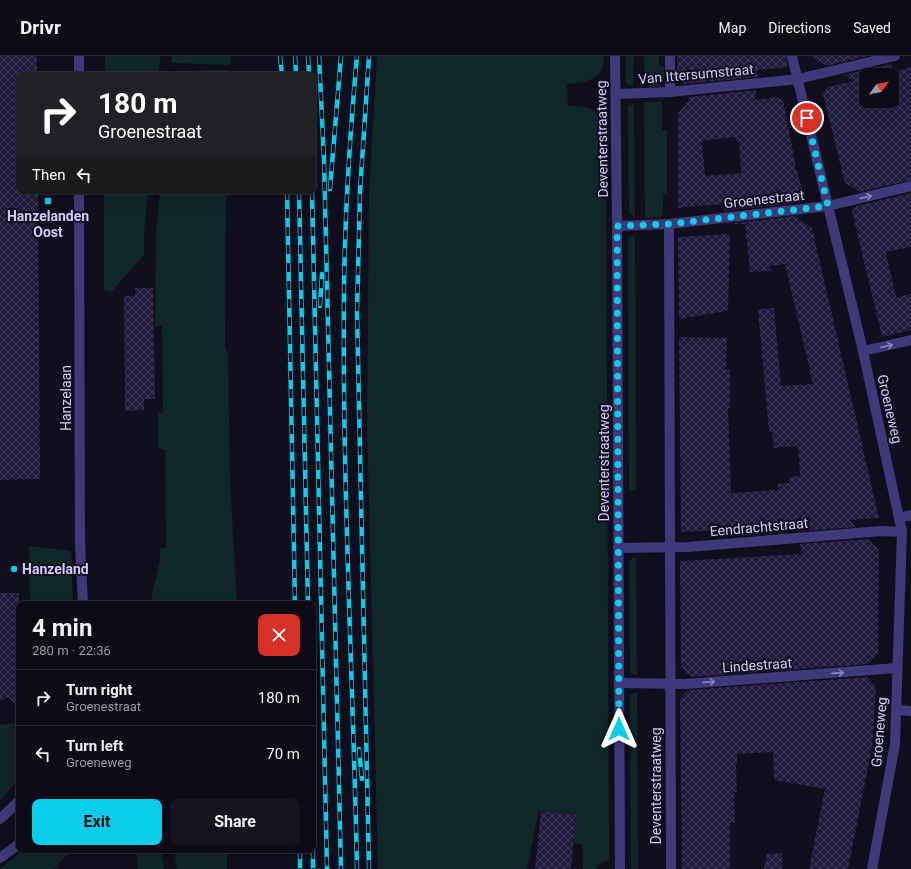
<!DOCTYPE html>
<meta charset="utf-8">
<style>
:root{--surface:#0c0a16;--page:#15131f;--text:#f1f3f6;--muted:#9a9aa1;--line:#2c2b35;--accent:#0bcde9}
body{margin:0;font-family:Roboto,sans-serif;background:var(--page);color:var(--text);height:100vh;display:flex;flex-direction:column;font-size:15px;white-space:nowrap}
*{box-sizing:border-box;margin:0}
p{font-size:13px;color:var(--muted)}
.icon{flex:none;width:22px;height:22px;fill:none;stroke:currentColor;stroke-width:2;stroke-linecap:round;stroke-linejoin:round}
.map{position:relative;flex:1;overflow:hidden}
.sheet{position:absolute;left:16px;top:545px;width:300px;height:252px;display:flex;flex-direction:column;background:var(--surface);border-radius:8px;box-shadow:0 4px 16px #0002,0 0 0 1px var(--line)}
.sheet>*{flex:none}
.banner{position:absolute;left:16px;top:16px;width:300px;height:122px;border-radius:8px;box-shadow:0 4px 16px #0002,0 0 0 1px var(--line);background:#202124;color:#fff;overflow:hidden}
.needle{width:26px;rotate:57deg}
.tools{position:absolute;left:859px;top:12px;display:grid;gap:8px}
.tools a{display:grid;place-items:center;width:40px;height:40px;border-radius:8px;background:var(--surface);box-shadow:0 4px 16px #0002,0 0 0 1px var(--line);font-size:20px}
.pin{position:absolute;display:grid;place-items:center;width:34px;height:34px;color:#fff;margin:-17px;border:2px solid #fff;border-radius:50%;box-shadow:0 1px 4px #0007}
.me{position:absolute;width:44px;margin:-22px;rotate:0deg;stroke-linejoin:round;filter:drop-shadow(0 0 3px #0008)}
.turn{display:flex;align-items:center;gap:14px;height:84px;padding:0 16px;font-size:18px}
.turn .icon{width:52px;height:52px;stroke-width:2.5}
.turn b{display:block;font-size:28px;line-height:34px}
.then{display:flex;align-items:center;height:38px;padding:0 16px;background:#0003;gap:8px;font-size:15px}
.round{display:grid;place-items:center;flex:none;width:42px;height:42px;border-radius:8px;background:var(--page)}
.summary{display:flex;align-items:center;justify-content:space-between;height:68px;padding:0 16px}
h1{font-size:24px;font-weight:700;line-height:30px}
.button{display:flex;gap:8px;margin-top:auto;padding:8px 16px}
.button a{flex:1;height:46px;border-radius:8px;background:var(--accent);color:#111;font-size:16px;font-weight:700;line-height:46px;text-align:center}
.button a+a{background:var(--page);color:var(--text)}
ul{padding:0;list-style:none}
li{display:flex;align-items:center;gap:12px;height:56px;padding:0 16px;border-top:1px solid var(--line)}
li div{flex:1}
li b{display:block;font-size:15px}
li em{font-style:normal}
header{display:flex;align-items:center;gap:24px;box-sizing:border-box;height:56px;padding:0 20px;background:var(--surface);border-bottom:1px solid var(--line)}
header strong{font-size:19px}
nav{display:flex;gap:22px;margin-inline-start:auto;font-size:14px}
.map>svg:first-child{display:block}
</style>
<header>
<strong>Drivr</strong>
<nav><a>Map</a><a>Directions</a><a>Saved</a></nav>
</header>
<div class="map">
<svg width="911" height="813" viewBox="0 0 911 813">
<defs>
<pattern id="building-cross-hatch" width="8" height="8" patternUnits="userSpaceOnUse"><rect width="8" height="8" fill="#221a3d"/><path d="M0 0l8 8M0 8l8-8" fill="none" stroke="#413a5a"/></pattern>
</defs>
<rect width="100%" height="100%" fill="#100d1d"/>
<g fill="#102727">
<path d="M 105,0 L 160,0 L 159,19 L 105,19 Z"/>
<path d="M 172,0 L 231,0 L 230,9 L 171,7 Z"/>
<path d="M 377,0 L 604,0 C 604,25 586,26 567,28 L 568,50 C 590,50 600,53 606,76 L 609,805 L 602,806 L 596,813 L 583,813 L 582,788 L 574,787 L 576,759 L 539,755 L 527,813 L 378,813 L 367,365 L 369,136 Z"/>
<path d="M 626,0 L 634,0 L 633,30 L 626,27 Z"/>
<path d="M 644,0 L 659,0 L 659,10 L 664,11 L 664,23 L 661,24 L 661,31 L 645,28 Z"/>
<path d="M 229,14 L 228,19 L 169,19 L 170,15 Z"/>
<path d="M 646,46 L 662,46 L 662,74 L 667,74 L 667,137 L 663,138 L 663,158 L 660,161 L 646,162 L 645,160 L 644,48 Z"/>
<path d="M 634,47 L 635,162 L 629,156 L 628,50 Z"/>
<path d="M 104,135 L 148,135 L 144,178 L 144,199 L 111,236 L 104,234 Z"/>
<path d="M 160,135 L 226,135 L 225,291 L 228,297 L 230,424 L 237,548 L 150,548 L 160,503 L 160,493 L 166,492 L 165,394 L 158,392 L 158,357 L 163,357 L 162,270 L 155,270 L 156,180 Z"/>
<path d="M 635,178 L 636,435 L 629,435 L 628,182 Z"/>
<path d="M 29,490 L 71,495 L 73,548 L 30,548 Z"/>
<path d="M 636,501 L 637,619 L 630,617 L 629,505 Z"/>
<path d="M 637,636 L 638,813 L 631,813 L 630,639 Z"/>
<path d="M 19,666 L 19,723 L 0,744 L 0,669 Z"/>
<path d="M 24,794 L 71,794 L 54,813 L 0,813 Z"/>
<path d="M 136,794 L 161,794 L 164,813 L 138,813 Z"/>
<path d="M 174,794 L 227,794 L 227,813 L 177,813 Z"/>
</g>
<g fill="url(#building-cross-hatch)" fill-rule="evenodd">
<path d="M 0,0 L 37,0 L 37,19 L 19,19 L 19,135 L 38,135 L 40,423 L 0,424 Z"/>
<path d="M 677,0 L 786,0 L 788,11 L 758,14 L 758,21 L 684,28 L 677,20 Z"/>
<path d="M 810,0 L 867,0 L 827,10 Z"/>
<path d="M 891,8 L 893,16 L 911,11 L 911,124 L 860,136 L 845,127 L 823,38 L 827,31 L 854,25 L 843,19 ZM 866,19 L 892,19 L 892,45 L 866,45 Z"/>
<path d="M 756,34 L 755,44 L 776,41 L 783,44 L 796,112 L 803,136 L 797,147 L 724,155 L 723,148 L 678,152 L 678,57 L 688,46 L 689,41 ZM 735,81 L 736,85 L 739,85 L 741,117 L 705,120 L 702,85 Z"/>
<path d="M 911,137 L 911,191 L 886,196 L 896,241 L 911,238 L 911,274 L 882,281 L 852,155 L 857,150 Z"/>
<path d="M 795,160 L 812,172 L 879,462 L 850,464 L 856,471 L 800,475 L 799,471 L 681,476 L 679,281 L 727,282 L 726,313 L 730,313 L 730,352 L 728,352 L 731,437 L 778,434 L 777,428 L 790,427 L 789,421 L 800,420 L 798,390 L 774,392 L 772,376 L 769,376 L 758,253 L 774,252 L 781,330 L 813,328 L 785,208 L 770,210 L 771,215 L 750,216 L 745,168 L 726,168 Z"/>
<path d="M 730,178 L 728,255 L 679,263 L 678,181 Z"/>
<path d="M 135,232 L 153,232 L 155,343 L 144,343 L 144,354 L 125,355 L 124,240 L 135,240 Z"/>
<path d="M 868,483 L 879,494 L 878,597 L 868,608 L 692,621 L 681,611 L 680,505 L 801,498 L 800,488 Z"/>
<path d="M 0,537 L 19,537 L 19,652 L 8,641 L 0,645 Z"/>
<path d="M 868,621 L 876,631 L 872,691 L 848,813 L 809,813 L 825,733 L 774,724 L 773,696 L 737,698 L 737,709 L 736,709 L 737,736 L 734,736 L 735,767 L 730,767 L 730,813 L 682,813 L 680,643 L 687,634 Z"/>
<path d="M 541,755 L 576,759 L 571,813 L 535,813 Z"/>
<path d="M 782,797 L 782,813 L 764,813 L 767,798 Z"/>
</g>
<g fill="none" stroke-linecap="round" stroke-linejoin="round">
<g stroke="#3e3a7a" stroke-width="10">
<path d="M 79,0 L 79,19"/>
<path d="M 615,0 L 617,170 L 620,813"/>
<path d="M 670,0 L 670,36"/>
<path d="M 792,0 L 863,295 L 902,476 L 895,688 L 872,813"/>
<path d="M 616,38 L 670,36 L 798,23 L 895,0"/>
<path d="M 79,135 L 80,487 L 83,548"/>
<path d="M 669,168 L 671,813"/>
<path d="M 617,170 L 669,168 L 828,150 L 911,130"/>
<path d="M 863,295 L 911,284"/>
<path d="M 899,462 L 911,459"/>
<path d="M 618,492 L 688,491 L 881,475 L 902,476"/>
<path d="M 619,627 L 685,628 L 897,612"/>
<path d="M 897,654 L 911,655"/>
<path d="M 0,763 L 19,745"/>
<path d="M 0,802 L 19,788"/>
</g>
<g stroke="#0bcde9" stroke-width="4.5">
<g id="rail">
<path d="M 280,0 L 282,19"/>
<path d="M 295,0 L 296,19"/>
<path d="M 308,0 L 309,19"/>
<path d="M 319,0 L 324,104 L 341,813"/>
<path d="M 330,133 L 341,0"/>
<path d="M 287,135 L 295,548"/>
<path d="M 299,135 L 308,548"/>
<path d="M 312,135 L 327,813"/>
<path d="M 320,250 L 322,218"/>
<path d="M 359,693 L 362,723"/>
<path d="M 300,794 L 300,813"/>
<path d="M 313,794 L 313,813"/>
<path d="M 357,813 C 353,620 342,426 344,233 C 345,155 350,77 357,0"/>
<path d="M 369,813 L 357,257 L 360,136 L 369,0"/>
</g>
</g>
<use href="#rail" stroke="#100d1d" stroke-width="3" stroke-dasharray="9" stroke-linecap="butt"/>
</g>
<defs><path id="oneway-shaft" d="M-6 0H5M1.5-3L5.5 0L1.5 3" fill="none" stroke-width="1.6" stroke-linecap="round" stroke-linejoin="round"/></defs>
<g stroke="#8882bb">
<use href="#oneway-shaft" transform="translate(866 141) rotate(-13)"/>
<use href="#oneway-shaft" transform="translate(887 290) rotate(-13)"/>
<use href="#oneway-shaft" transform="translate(838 617) rotate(-4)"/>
<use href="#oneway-shaft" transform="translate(709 626) rotate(-4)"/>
</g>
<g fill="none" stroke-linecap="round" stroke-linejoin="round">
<path stroke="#0bcde9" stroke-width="7" stroke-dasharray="0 12.6" d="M 619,673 L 617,170 L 669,168 L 828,150 L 807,62"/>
</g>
<g fill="#0bcde9" stroke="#100d1d" stroke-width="1.5">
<rect x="44" y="141" width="8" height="8" rx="2"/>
<circle cx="14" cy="513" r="4"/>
</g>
<g text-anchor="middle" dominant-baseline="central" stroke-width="4" stroke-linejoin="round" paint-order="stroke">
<g font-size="14" fill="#d2cbfc" stroke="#100d1d">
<text transform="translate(696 18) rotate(-5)">Van Ittersumstraat</text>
<text transform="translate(602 83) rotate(-91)">Deventerstraatweg</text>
<text transform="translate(764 143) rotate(-6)">Groenestraat</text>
<text transform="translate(66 342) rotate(-90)">Hanzelaan</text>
<text transform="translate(890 353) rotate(77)">Groeneweg</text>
<text transform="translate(604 407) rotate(-90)">Deventerstraatweg</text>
<text transform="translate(759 471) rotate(-5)">Eendrachtstraat</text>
<text transform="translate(757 609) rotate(-4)">Lindestraat</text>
<text transform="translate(879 676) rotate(-85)">Groeneweg</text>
<text transform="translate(656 730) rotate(-90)">Deventerstraatweg</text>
</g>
<g font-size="14" font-weight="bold" fill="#d2cbfc" stroke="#100d1d">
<text x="48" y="160">Hanzelanden<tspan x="48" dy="16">Oost</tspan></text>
<text x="22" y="513" text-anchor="start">Hanzeland</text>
</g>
</g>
</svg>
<div class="tools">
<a><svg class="needle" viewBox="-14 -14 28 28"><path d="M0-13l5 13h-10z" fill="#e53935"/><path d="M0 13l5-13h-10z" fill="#9a9aa1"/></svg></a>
</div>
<div class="pin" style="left:807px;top:62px;background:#d93025"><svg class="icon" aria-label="arrive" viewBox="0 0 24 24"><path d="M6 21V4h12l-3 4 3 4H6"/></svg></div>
<svg class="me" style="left:619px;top:673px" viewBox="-20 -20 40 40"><path d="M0-17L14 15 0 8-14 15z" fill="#0bcde9" stroke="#fff" stroke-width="4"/></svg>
<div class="banner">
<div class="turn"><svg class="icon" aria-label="right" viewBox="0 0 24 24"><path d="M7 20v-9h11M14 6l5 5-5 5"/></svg><div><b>180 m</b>Groenestraat</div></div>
<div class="then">Then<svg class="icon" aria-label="left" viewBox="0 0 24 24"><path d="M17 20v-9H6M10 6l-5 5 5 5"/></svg></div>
</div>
<section class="sheet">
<div class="summary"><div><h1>4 min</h1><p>280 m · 22:36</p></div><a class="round" style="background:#d93025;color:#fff"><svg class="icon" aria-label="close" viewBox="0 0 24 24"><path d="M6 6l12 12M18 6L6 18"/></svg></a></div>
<ul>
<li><svg class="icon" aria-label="right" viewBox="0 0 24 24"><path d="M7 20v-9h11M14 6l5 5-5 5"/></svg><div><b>Turn right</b><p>Groenestraat</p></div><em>180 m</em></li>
<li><svg class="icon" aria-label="left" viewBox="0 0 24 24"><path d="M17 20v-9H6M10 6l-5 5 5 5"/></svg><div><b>Turn left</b><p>Groeneweg</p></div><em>70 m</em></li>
</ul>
<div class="button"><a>Exit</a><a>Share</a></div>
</section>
</div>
